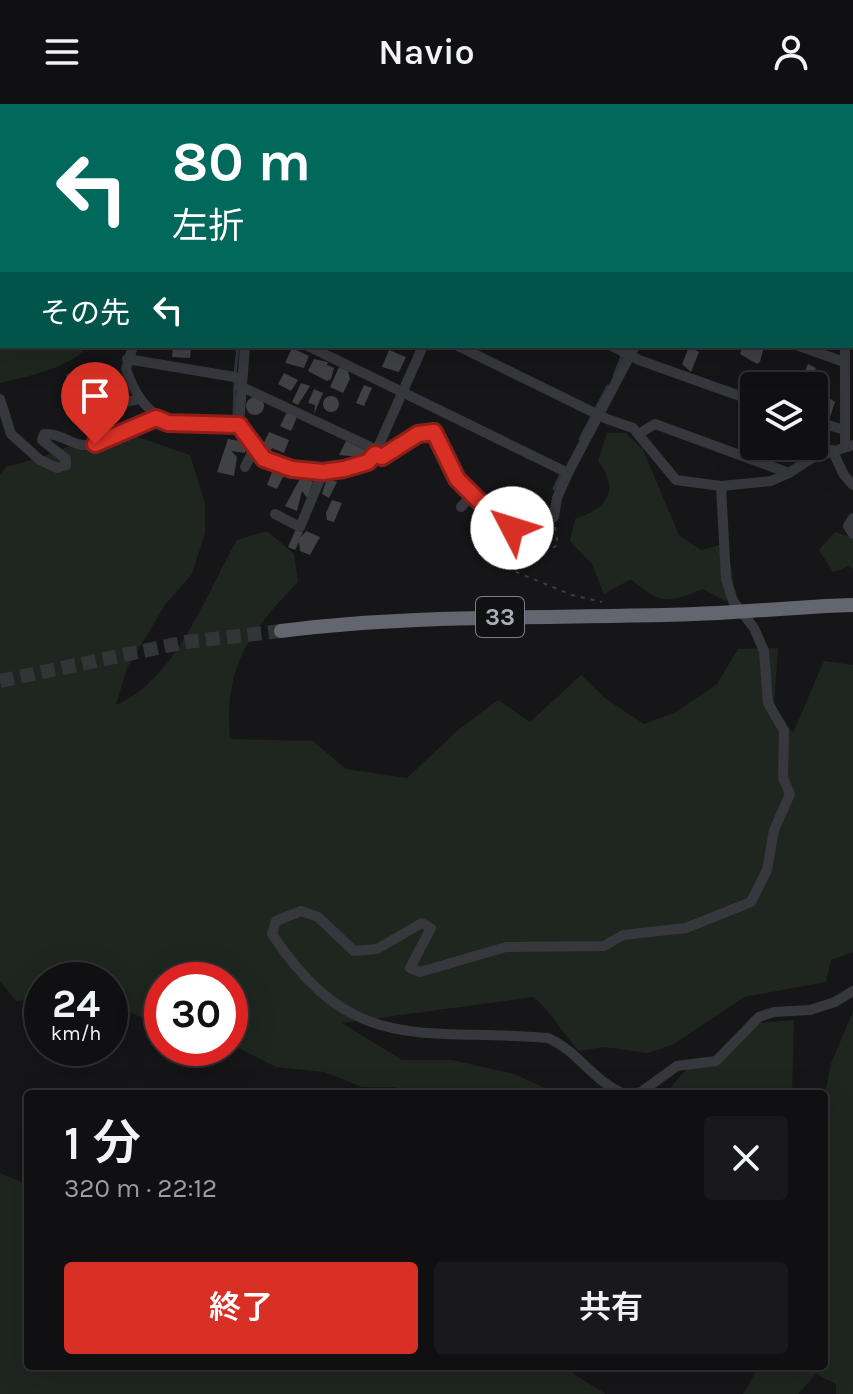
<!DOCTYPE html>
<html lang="ja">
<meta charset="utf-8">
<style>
:root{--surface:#101012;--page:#19191b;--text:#f1f3f6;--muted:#9c9d9f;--line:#303032;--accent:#d93025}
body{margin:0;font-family:Karla,"Noto Sans JP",sans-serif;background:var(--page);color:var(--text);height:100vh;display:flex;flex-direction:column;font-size:30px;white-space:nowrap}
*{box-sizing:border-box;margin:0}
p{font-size:26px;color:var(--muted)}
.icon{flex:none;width:44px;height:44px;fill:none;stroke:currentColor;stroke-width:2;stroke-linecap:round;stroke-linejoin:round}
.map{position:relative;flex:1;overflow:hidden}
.side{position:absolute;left:24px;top:986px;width:804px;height:280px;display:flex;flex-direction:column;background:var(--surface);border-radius:8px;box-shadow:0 8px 32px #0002,0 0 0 2px var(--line)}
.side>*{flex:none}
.guide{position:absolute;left:0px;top:0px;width:854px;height:244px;box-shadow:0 8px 32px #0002,0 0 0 2px var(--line);background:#00695c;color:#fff;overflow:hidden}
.buttons{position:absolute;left:740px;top:268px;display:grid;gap:16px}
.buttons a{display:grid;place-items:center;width:88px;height:88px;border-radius:8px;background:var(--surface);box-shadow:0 8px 32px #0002,0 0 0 2px var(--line);font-size:40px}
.speed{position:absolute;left:24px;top:858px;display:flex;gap:16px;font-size:40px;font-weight:700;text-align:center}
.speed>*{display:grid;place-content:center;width:104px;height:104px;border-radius:50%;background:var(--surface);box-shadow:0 8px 32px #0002,0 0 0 2px var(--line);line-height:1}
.speed small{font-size:20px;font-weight:400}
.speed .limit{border:12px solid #d22;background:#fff;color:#111}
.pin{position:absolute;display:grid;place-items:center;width:68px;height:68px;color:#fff;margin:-82px -34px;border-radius:50% 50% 50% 0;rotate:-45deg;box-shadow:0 0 8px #0007}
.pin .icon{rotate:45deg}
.me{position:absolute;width:88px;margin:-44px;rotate:310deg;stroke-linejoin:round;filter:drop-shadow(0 0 6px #0008)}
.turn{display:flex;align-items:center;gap:28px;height:168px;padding:0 40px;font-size:36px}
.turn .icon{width:104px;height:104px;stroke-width:2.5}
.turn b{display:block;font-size:56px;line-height:68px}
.then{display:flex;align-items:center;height:76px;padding:0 40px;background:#0003;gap:16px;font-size:30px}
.round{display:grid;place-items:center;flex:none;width:84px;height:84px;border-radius:8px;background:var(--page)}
.head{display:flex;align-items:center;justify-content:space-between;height:136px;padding:0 40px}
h1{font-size:48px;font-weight:600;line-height:60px}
.button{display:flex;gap:16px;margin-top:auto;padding:16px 40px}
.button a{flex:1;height:92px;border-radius:8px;background:var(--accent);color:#fff;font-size:32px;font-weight:600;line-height:92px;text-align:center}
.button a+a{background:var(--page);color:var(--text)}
header{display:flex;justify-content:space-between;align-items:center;height:104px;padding:0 40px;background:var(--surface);font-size:36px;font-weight:600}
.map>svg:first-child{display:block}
</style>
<header><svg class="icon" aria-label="menu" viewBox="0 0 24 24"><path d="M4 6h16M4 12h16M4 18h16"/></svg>Navio<svg class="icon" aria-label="person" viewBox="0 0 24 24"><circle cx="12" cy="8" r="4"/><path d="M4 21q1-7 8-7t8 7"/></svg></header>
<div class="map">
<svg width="853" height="1290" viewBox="0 0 853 1290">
<rect width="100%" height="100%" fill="#161618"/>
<g fill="#1e261f">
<path d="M 11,242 L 87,242 C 72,264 25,273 0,279 L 0,244 Z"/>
<path d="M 114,325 L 190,351 L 205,399 L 205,429 L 192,470 L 165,501 L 127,564 L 116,601 C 178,574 205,491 237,436 L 267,427 L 294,450 L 298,478 C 249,529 224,561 230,635 L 313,637 L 346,665 L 407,674 L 458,626 L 498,596 L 530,618 L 581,571 L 606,595 L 644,620 L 676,608 L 717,580 L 738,545 L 778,544 L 774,601 L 793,629 L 824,557 L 853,561 L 853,848 L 831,856 L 826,878 L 744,893 L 672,941 L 648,949 L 604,943 L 579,947 C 562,929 552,908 533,893 L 342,919 L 402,956 L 452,956 L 514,970 L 558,990 L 403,990 L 396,983 L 362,983 L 324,968 L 276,963 L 230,940 L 230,876 L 162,876 L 162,921 L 110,901 L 110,876 L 42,876 L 42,894 L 16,897 L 0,877 L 0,371 L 6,363 L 39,354 Z"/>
<path d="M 607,329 L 626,329 L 643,346 L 679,431 L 701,446 L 720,441 L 732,465 L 735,494 L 725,497 L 703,485 C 668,500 659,500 631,475 L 604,490 L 592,460 L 570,437 L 575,415 C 608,404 620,387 598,357 Z"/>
<path d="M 835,428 L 853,434 L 853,466 L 850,462 L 833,468 L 819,446 Z"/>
<path d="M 853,908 L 853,1290 L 836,1290 L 836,1280 L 816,1270 L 798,1290 L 743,1290 L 759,1262 L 824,1262 L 824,995 L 831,959 Z"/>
<path d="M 794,916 L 792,990 L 665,990 L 690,961 L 711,956 L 759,919 Z"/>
<path d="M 0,1069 L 28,1081 L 28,1262 L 568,1262 L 572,1269 L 606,1290 L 0,1290 Z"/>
</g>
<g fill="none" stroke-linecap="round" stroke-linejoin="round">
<g stroke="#2c353c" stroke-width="3">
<path d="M 335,0 L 339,2"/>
<path d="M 235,270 L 238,242"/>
<path d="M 614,272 L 626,242"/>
<path d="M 234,310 L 235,278"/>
<path d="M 580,335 L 608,282"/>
<path d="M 554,385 L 561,370"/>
</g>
</g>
<g fill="#404145">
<path d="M 173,242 L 191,243 L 190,254 L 172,253 Z"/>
<path d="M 743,242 L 764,242 L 760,258 L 757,260 L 740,250 Z"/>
<path d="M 689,243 L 699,248 L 691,268 L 682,260 Z"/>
<path d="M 292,244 L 309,252 L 304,264 L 285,259 Z"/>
<path d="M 389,246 L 406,253 L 399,268 L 382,263 Z"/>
<path d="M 314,255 L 328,258 L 327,261 L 334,264 L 331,275 L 327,277 L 308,267 Z"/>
<path d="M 808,260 L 816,264 L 809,280 L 801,276 Z"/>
<path d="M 85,263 L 90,273 L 70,282 L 66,271 Z"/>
<path d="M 339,263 L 348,267 L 350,275 L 343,289 L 330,283 Z"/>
<path d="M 284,269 L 298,276 L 291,287 L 278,280 Z"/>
<path d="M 301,279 L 310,282 L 298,301 L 292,298 Z"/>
<path d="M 364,281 L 372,284 L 364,302 L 356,299 Z"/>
<path d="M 314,285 L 323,289 L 314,310 L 315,301 L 308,299 Z"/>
<path d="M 823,290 L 835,298 L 830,313 L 817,305 Z"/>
<circle cx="331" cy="300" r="8"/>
<circle cx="255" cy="302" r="9"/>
<path d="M 287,308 L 297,313 L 291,327 L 280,322 Z"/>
<path d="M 269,328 L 289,336 L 284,349 L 272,344 L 270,349 L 261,345 Z"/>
<path d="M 228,335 L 241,337 L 246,343 L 245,349 L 231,347 L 237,353 L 234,372 L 217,368 Z"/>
<path d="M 346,337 L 365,346 L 362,353 L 339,351 Z"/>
<path d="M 273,366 L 284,371 L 277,385 L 267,381 Z"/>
<path d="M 301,373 L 313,378 L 307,394 L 302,387 L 297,407 L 285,402 Z"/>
<path d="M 327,374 L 337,378 L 329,394 L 322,390 Z"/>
<path d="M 332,396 L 342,399 L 334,418 L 327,416 L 326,409 Z"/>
<path d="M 296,425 L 303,428 L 300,434 L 306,427 L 320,433 L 310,451 L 300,447 L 299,438 L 295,446 L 288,443 Z"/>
</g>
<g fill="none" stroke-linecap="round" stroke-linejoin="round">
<path stroke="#333438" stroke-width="14" stroke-dasharray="14 7" stroke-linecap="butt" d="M 0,577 L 186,538 L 281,527"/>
<g stroke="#3d3f44" stroke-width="2" stroke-dasharray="4 6" stroke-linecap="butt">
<path d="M 816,0 L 823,2"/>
<path d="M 852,11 L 853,11"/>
<path d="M 555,423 L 558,441 L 509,465 L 572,491 L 602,498"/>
</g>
<g stroke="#37383d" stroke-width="10">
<path d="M 4,0 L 5,2"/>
<path d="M 70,0 L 89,2"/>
<path d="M 355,0 L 359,2"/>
<path d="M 155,2 L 155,0"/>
<path d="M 461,2 L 462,0"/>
<path d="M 744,2 L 745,0"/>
<path d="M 852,135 L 853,132"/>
<path d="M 852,146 L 853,146"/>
<path d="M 0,175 L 2,173"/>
<path d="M 852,221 L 853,221"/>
<path d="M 133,242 L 126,265 C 146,325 182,325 239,321"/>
<path d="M 245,242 L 239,321 L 264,355 L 292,365 L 323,368 L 368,358 L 375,350 L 423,242"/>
<path d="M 308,242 L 568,369 L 635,242"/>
<path d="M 458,242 L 607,315 L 633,324 L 676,376 L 721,382 L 726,475 L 733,497 L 754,524 L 764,547 L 768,599 L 784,627 L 783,674 L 790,690 L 774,726 L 767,766 L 751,798 L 686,824 L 623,831 L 604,842 L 506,843 L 420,868 L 410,864 L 431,824 L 422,819 L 377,845 L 354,847 L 318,813 L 301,807 L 276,817 L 272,830 C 354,954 423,923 548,934 C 578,947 593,977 624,990"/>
<path d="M 612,242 L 639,256 L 754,297"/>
<path d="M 799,242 L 844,258"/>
<path d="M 127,255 L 241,274"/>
<path d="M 240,282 L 375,345"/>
<path d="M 81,286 L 102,304 L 139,295"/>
<path d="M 0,295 L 11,330 L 40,356 L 57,364 L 66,361 L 66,355 L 42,336 L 44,330 C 62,330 67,338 82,341 C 93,343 145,321 156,314"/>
<path d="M 814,317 L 845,326"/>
<path d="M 640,329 L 655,320 L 789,369 L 812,354 L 853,341"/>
<path d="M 845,341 L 845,242"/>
<path d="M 832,346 L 844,371 L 853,381"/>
<path d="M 375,350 L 382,353 L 418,330 L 434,328 L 452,369 L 498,416 L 522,426 L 533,425 L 554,413 L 557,394 L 568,369"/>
<path d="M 245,363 L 254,345"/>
<path d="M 721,382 L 771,377 L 789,369"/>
<path d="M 461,403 L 473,390"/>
<path d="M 275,410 L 300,423 L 323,368"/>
<path d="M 853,414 L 848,422 L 853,430"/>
<path d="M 632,990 L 641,988 L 677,962 L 716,957 L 759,913 L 774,908 L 810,906 L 835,898 L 853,887"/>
</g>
<g stroke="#63666e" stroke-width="14">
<path d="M 767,0 L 774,2"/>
<path d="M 852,25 L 853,25"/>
<path d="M 826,502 L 853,501"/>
<path d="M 281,527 C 426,508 573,516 718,509"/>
</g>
<g stroke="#4a4c52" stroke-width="2">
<path d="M 798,0 L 804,2"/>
<path d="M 852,16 L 853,17"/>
</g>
<g stroke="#4a4c52" stroke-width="3" stroke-dasharray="10 8" stroke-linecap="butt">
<path d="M 382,0 L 386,2"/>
<path d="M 852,199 L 853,200"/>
</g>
<path stroke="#63666e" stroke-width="14" d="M 718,509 L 826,502"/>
</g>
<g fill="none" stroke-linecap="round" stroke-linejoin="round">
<g stroke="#8d1f18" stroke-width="20">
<path id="route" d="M 95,340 L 156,314 L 168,319 L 239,321 L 264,355 L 292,365 L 323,368 L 344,365 L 368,358 L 375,350 L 382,353 L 418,330 L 434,328 L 457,375 L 498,416 L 512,424"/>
</g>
<use href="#route" stroke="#d93025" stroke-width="14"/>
</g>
<g text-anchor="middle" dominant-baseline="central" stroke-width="8" stroke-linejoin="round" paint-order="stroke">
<rect fill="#111113" stroke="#7b7e86" stroke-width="2" x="476" y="493" width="48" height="40" rx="6"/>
<g font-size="24" font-weight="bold" fill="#a8adb8">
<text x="500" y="513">33</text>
</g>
</g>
</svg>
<div class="buttons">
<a><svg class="icon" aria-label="layers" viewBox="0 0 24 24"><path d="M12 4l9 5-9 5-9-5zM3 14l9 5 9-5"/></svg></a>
</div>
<div class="speed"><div>24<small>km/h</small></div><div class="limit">30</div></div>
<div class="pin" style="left:95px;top:340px;background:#d93025"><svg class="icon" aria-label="arrive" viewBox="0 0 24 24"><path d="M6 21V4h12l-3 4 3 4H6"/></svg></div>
<svg class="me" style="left:512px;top:424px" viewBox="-20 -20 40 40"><circle r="19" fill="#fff"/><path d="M0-13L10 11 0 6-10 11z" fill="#d93025"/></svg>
<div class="guide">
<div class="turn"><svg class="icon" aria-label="left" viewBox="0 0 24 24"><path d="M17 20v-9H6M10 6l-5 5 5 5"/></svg><div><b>80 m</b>左折</div></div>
<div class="then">その先<svg class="icon" aria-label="left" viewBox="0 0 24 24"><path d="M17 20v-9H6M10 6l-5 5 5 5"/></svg></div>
</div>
<section class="side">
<div class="head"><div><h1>1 分</h1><p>320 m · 22:12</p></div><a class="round"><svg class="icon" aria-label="close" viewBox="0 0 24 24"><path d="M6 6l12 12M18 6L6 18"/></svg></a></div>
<div class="button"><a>終了</a><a>共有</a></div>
</section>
</div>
